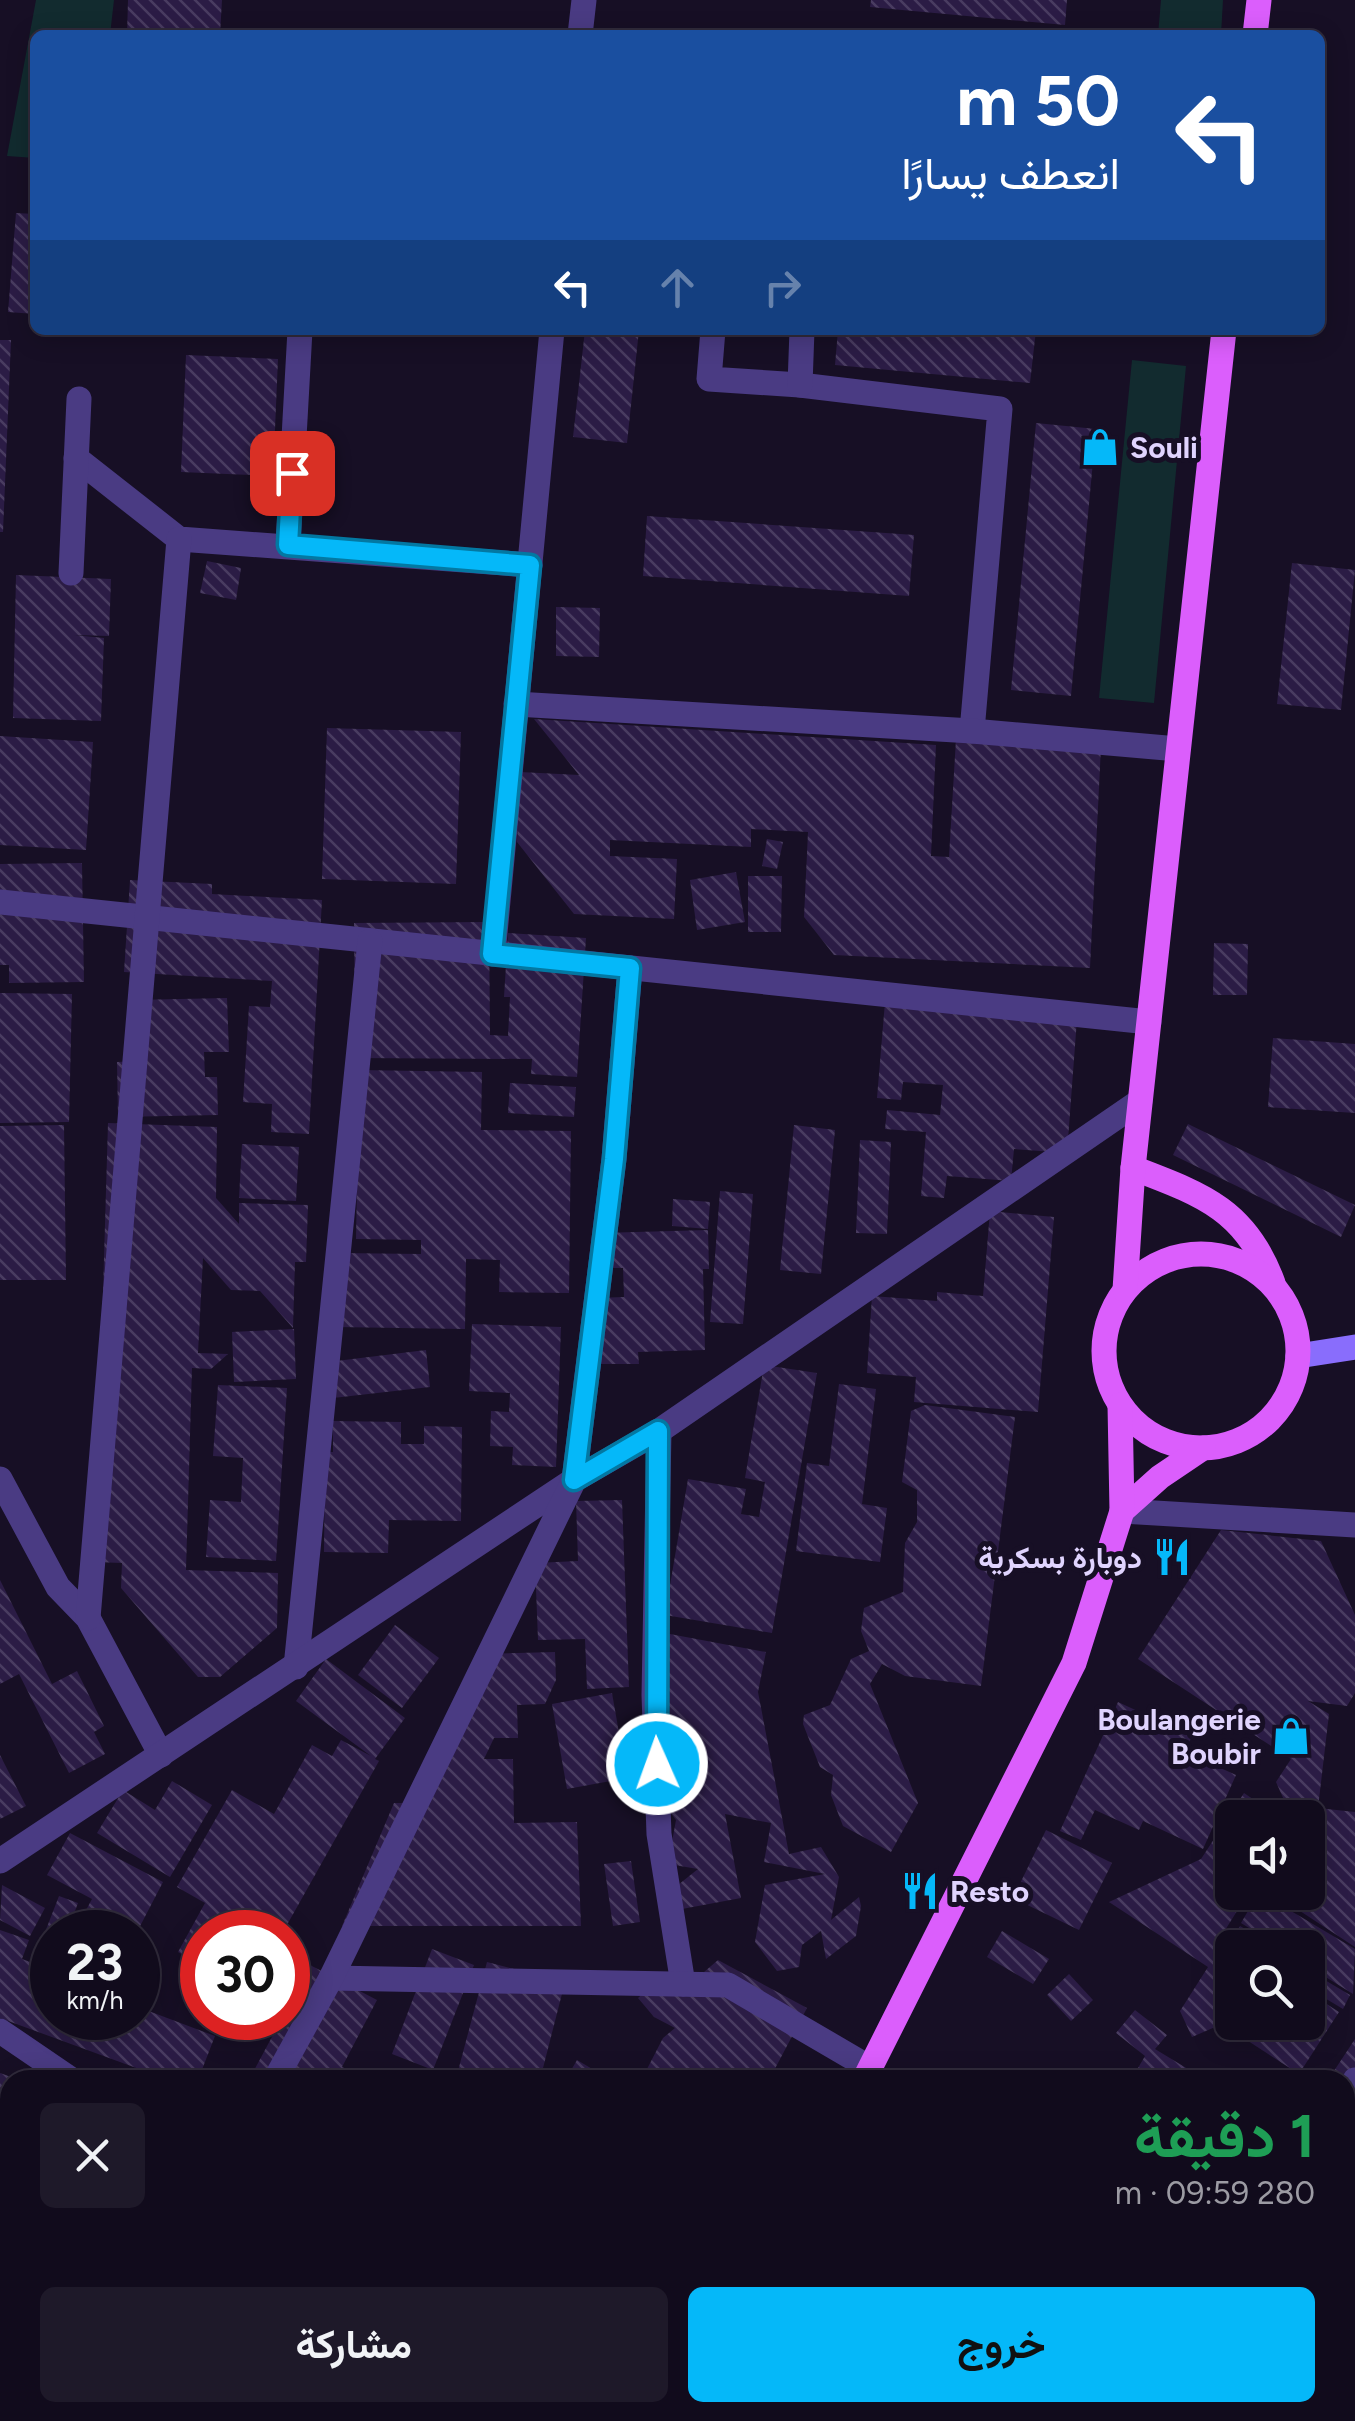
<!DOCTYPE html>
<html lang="ar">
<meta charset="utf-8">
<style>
:root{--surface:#110b1c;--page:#1e1929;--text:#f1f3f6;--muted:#9c9ba3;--line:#302b3b;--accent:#05b8f9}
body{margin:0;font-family:Figtree,Vazirmatn,sans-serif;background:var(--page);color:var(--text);direction:rtl;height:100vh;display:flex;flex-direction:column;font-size:38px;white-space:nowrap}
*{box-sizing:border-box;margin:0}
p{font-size:32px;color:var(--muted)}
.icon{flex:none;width:55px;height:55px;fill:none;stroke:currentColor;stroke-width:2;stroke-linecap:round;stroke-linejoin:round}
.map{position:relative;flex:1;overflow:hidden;direction:ltr}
.details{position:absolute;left:0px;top:2070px;width:1355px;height:352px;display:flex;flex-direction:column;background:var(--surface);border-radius:30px 30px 0 0;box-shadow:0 5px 25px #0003,0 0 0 2px var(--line);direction:rtl}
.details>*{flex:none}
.top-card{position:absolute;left:30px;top:30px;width:1295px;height:305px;border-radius:15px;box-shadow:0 5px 25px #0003,0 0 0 2px var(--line);direction:rtl;background:#1a4fa0;color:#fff;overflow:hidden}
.controls{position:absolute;left:1215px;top:1800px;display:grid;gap:20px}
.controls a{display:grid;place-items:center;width:110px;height:110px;border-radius:15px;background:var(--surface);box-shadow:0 5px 25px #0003,0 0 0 2px var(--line);font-size:50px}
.speed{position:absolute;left:30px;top:1910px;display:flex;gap:20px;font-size:50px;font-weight:700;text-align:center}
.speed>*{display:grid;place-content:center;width:130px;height:130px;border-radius:50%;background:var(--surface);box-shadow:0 5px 25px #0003,0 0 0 2px var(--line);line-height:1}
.speed small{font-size:25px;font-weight:400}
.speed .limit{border:15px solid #d22;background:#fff;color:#111}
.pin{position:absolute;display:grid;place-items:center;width:85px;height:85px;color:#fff;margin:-42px;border-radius:20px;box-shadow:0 5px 15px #0006}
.me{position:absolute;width:110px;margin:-55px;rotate:358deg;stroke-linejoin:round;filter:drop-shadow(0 0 8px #0008)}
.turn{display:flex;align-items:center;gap:35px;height:210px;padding:0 40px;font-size:45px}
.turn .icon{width:130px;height:130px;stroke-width:2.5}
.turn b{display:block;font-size:70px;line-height:85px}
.lanes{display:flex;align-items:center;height:95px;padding:0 40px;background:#0003;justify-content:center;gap:50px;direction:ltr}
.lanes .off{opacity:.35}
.round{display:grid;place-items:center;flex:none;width:105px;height:105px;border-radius:15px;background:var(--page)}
.headline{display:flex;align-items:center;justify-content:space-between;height:170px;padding:0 40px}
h1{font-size:60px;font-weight:700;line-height:75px;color:#1e9e55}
.primary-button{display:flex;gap:20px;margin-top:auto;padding:20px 40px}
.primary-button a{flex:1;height:115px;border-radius:15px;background:var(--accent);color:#111;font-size:40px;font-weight:700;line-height:115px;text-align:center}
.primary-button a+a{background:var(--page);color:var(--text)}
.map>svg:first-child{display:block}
</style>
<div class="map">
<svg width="1355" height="2421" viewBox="0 0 1355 2421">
<defs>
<pattern id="building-back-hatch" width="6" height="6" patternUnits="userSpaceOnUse" patternTransform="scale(2.5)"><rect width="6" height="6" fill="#2b1c45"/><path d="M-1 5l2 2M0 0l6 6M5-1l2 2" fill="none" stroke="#493c61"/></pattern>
</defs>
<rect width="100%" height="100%" fill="#170f25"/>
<g fill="#122b2f">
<path d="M 36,0 L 114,0 L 110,35 L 35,35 L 35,158 L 7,156 Z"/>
<path d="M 1161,0 L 1223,0 L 1221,35 L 1158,35 Z"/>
<path d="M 1132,360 L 1186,366 L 1154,703 L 1099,698 Z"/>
</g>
<g fill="url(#building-back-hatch)">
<path d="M 128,0 L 222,0 L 220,35 L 127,35 Z"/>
<path d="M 871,0 L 1067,0 L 1065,25 L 870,7 Z"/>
<path d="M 16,213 L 35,214 L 35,314 L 8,312 Z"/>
<path d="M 585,330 L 639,330 L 627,443 L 573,437 Z"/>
<path d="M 838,330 L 1036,330 L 1030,383 L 835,365 Z"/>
<path d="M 0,340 L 11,340 L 3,532 L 0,532 Z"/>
<path d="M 186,355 L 278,359 L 273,476 L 181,472 Z"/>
<path d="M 1036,423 L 1096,429 L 1071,696 L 1011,690 Z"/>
<path d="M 647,516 L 914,535 L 909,596 L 643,576 Z"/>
<path d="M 207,561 L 241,568 L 236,600 L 200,593 Z"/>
<path d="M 1292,563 L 1355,570 L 1341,710 L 1277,704 Z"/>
<path d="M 16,575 L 111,579 L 109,636 L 74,635 L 104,638 L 101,721 L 13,718 Z"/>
<path d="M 556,607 L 600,608 L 599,657 L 556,656 Z"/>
<path d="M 534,719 L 936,745 L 931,856 L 949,857 L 956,739 L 1101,747 L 1090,968 L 834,955 L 804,917 L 808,832 L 751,829 L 751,847 L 610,840 L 610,856 L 677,859 L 674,919 L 574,914 L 517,842 L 520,772 L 579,775 Z"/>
<path d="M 327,728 L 461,732 L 456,884 L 322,879 Z"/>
<path d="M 0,736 L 93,742 L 86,850 L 0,845 Z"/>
<path d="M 767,839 L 783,842 L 777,869 L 762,866 Z"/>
<path d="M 82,863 L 84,982 L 9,983 L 9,965 L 0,965 L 0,864 Z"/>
<path d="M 736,872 L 745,922 L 697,930 L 690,880 Z"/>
<path d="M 748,876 L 782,876 L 781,932 L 748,932 Z"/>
<path d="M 130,880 L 212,884 L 212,894 L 322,900 L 309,1134 L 271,1132 L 272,1104 L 243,1102 L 249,1006 L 270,1007 L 272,981 L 124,972 Z"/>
<path d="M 489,922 L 490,1035 L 508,1036 L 510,997 L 504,997 L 508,933 L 586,938 L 577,1077 L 531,1074 L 532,1059 L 355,1058 L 354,923 Z"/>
<path d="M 1214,943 L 1248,944 L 1247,995 L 1213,995 Z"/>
<path d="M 0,993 L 72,994 L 69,1122 L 0,1123 Z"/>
<path d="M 227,998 L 229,1052 L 204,1052 L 205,1077 L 217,1077 L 218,1115 L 118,1117 L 117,1062 L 135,1061 L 133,1000 Z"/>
<path d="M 885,1002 L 1077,1019 L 1067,1153 L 1014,1149 L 1011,1181 L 947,1176 L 944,1198 L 921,1196 L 926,1132 L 885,1129 L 887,1110 L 940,1115 L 943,1085 L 903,1082 L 901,1100 L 877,1098 Z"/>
<path d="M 1273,1038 L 1355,1044 L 1355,1113 L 1268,1107 Z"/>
<path d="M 359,1070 L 482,1072 L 481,1130 L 571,1131 L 569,1293 L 499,1292 L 500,1260 L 466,1259 L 465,1329 L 335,1327 L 337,1253 L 421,1254 L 421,1240 L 356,1239 Z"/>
<path d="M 510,1083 L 576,1087 L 574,1117 L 508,1113 Z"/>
<path d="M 108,1123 L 217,1127 L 216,1198 L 239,1224 L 239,1203 L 308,1205 L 306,1262 L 295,1262 L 293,1328 L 260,1291 L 231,1290 L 203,1258 L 198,1353 L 228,1354 L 211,1369 L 192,1368 L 186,1570 L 278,1573 L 277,1628 L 220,1677 L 198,1677 L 121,1588 L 122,1563 L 95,1562 Z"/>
<path d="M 1188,1124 L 1355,1205 L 1341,1237 L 1173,1155 Z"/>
<path d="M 64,1125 L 66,1280 L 0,1280 L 0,1126 Z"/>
<path d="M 794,1125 L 835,1130 L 821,1274 L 780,1270 Z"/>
<path d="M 860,1140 L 891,1142 L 887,1234 L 856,1233 Z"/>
<path d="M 242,1144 L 299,1147 L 296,1201 L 239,1198 Z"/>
<path d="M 720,1191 L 753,1194 L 743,1324 L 710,1322 Z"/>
<path d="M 673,1199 L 710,1202 L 708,1229 L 672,1226 Z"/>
<path d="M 990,1211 L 1054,1217 L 1038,1412 L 914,1402 L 916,1377 L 867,1373 L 872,1296 L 937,1301 L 937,1292 L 983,1296 Z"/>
<path d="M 708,1230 L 709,1269 L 703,1269 L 705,1350 L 638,1352 L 639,1364 L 597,1364 L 596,1298 L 624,1297 L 623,1268 L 601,1268 L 600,1233 Z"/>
<path d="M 472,1324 L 561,1327 L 556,1467 L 512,1465 L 513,1447 L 490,1446 L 491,1411 L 509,1412 L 510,1393 L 469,1391 Z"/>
<path d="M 294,1329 L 296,1379 L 234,1382 L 232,1332 Z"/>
<path d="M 426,1350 L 430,1387 L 333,1398 L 328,1362 Z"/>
<path d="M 764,1365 L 817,1373 L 772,1633 L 665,1615 L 688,1479 L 746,1489 L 741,1514 L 759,1517 L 765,1482 L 745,1478 Z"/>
<path d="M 839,1384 L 876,1389 L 862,1504 L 887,1508 L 880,1562 L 796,1551 L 807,1463 L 829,1466 Z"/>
<path d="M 218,1385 L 287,1388 L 276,1561 L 206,1557 L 210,1500 L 241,1502 L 243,1458 L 213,1456 Z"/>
<path d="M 925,1405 L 1015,1417 L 981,1686 L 905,1676 L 882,1664 L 870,1684 L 918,1803 L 891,1852 L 843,1826 L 831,1795 L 833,1775 L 820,1767 L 803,1724 L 804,1715 L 830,1705 L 851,1659 L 869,1651 L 861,1631 L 864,1608 L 903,1592 L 905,1543 L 917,1522 L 917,1490 L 902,1482 L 911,1411 Z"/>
<path d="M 333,1421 L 401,1422 L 401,1444 L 424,1444 L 424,1426 L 462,1427 L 461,1521 L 389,1520 L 388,1553 L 324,1552 L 325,1452 L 333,1452 Z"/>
<path d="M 622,1500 L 629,1687 L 587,1689 L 585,1639 L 538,1640 L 535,1563 L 578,1561 L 576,1501 Z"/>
<path d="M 1221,1530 L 1321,1541 L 1355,1615 L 1355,1693 L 1347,1706 L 1308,1701 L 1329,1714 L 1318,1808 L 1355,1812 L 1355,1947 L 1271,1892 L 1308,1892 L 1308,1818 L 1292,1818 L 1276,1782 L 1291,1759 L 1138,1659 Z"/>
<path d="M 0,1580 L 52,1684 L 77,1671 L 104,1726 L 94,1732 L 105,1754 L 69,1773 L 19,1674 L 0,1684 Z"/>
<path d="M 395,1625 L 439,1658 L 402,1708 L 358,1675 Z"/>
<path d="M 654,1631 L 766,1652 L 758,1692 L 789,1854 L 821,1847 L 839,1877 L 831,1920 L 859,1897 L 861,1906 L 856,1936 L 826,1959 L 821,1931 L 802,1945 L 799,1967 L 777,1971 L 755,1942 L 765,1885 L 825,1874 L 764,1862 L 771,1823 L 725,1814 L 741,1898 L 682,1909 L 678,1885 L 698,1869 L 668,1864 L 676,1820 L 662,1802 Z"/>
<path d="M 555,1652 L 556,1680 L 545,1704 L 517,1705 L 518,1738 L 494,1738 L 484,1759 L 513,1759 L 514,1823 L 577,1822 L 581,1926 L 342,1926 L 394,1803 L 405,1803 L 481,1654 Z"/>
<path d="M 326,1659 L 405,1718 L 375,1759 L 379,1761 L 283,1932 L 202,1932 L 202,1997 L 185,1987 L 198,1963 L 178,1952 L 205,1903 L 177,1887 L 232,1790 L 274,1814 L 312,1745 L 332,1756 L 341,1740 L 371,1756 L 296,1701 Z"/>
<path d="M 612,1693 L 627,1778 L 567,1789 L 552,1704 Z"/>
<path d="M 1118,1702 L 1192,1736 L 1185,1752 L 1236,1775 L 1203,1849 L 1143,1821 L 1139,1830 L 1095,1810 L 1081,1840 L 1060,1831 Z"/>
<path d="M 0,1755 L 26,1806 L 0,1819 Z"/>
<path d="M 172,1781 L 212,1805 L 170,1877 L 97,1833 L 123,1790 L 155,1810 Z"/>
<path d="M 1244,1793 L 1281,1818 L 1232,1818 L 1232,1892 L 1249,1892 L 1222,1935 L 1240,1948 L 1232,1948 L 1232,2022 L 1308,2022 L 1308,1992 L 1339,2012 L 1299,2074 L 1222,2024 L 1192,2037 L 1180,2011 L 1208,1967 L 1109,1902 L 1201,1859 Z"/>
<path d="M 1046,1830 L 1112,1863 L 1079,1930 L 1013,1898 Z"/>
<path d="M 70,1833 L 163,1882 L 137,1932 L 124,1932 L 85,1912 L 92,1899 L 47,1875 Z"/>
<path d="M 631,1861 L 640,1922 L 613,1926 L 604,1864 Z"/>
<path d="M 2,1885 L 45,1908 L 30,1936 L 0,1920 Z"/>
<path d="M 1259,1892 L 1355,1949 L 1353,1994 L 1308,1966 L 1308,1948 L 1282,1948 L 1241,1923 Z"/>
<path d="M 59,1896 L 78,1903 L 67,1932 L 52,1932 L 52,2018 L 138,2018 L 138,2007 L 215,2036 L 198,2080 L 169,2080 L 0,2018 L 0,1930 L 29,1940 L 22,1959 L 33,1963 Z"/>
<path d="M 1240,1926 L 1277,1948 L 1243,1948 L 1231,1941 Z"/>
<path d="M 1002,1931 L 1049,1959 L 1033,1984 L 987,1957 Z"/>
<path d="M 432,1949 L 474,1965 L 433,2070 L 392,2054 Z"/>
<path d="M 718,1960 L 807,2008 L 769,2080 L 634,2080 L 647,2069 L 663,2038 L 675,2028 L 654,2017 L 638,1998 L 664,1974 L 676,1996 Z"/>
<path d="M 487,1962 L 565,1982 L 542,2072 L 566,2079 L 577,2060 L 611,2080 L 490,2080 L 458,2071 Z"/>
<path d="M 310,1965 L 377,2000 L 342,2067 L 369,2080 L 249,2080 L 282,2018 L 288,2018 L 288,2007 Z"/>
<path d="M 1308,1970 L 1350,1995 L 1343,2009 L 1308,1988 Z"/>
<path d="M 1069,1974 L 1093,2000 L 1071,2021 L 1047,1995 Z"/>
<path d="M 1135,2010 L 1167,2035 L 1155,2049 L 1206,2080 L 1131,2080 L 1145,2056 L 1116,2033 Z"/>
<path d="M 1355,2039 L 1355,2156 L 1345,2149 L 1345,2080 L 1328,2080 Z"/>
<path d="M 0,2073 L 17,2079 L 10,2080 L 10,2142 L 0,2138 Z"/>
<path d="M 1345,2167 L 1355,2173 L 1345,2200 Z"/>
<path d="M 0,2218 L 10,2223 L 10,2402 L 0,2421 Z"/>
<path d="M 1355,2274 L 1355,2307 L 1345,2301 L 1345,2290 Z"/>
<path d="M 62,2412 L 220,2412 L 216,2421 L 58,2421 Z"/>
<path d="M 242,2412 L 293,2412 L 291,2421 L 240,2421 Z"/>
<path d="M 327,2412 L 398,2412 L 394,2421 L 322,2421 Z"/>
<path d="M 498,2412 L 565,2412 L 573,2416 L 571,2421 L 495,2421 Z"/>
<path d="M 747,2412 L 936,2412 L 933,2421 L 765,2421 Z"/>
<path d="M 976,2412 L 1074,2412 L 1069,2421 L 975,2421 Z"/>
<path d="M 1103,2412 L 1165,2412 L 1160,2421 L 1099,2421 Z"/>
<path d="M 1171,2412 L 1214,2412 L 1209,2421 L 1179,2421 Z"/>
<path d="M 1265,2412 L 1338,2412 L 1333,2421 L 1260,2421 Z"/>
</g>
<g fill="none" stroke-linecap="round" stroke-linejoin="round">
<g stroke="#4a3b83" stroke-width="25">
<path d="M 580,35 L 584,0"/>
<path d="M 713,330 L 709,379 L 800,385 L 1000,409 L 972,731"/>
<path d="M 800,385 L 802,330"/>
<path d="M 76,458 L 179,539 L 530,565"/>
<path d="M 288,545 L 300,330"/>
<path d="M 71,573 L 79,399"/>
<path d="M 516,704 L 972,731 L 1178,749"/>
<path d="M 0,902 L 1149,1022"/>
<path d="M 493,954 L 552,330"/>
<path d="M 659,1431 L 654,1695 L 659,1834 L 683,1984"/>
<path d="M 0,1479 L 58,1587 L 88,1618 L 161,1755"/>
<path d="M 1122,1511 L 1355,1525"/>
<path d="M 88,1618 L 179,539"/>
<path d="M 296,1667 L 370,941"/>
<path d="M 0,1861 L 574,1480 L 659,1431 L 1140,1101"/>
<path d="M 331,1978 L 728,1985 L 870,2068"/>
<path d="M 0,2031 L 72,2080"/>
<path d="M 275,2080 L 331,1978 L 574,1480 L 614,1159 L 630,968"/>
<path d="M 1345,2096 L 1355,2080"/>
<path d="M 720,2412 L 734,2421"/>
<path d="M 84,2421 L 89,2412"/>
<path d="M 1095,2421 L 1102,2412"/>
</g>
<path stroke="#896dfc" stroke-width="25" d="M 1298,1356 L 1355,1347"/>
<g stroke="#db5efc" stroke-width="25">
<path d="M 1255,35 L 1259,0"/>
<path d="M 1133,1168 C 1201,1194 1246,1209 1273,1283"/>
<circle cx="1201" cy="1351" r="97"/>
<path d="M 1125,1290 L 1133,1168 L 1224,330"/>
<path d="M 1122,1511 L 1160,1477 L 1203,1448"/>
<path d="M 864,2080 L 1074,1663 L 1122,1511 L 1120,1405"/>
<path d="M 663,2421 L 667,2412"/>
</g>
</g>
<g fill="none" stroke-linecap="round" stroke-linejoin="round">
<g stroke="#0378a2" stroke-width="25">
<path id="route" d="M 292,473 L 288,545 L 530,565 L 492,954 L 630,968 L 614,1159 L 574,1480 L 658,1431 L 657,1764"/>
</g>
<use href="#route" stroke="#05b8f9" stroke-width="18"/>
</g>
<defs>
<g id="shop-bare" transform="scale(3)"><path d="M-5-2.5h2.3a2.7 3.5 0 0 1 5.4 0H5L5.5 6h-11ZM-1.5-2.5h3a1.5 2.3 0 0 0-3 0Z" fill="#05b8f9" stroke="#170f25" stroke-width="2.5" paint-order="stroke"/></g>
<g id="restaurant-bare" transform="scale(3)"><path d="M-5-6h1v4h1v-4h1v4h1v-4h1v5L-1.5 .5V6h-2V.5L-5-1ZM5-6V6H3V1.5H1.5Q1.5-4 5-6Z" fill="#05b8f9" stroke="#170f25" stroke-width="2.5" paint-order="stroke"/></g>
</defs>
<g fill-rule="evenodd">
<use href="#shop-bare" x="1100" y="447"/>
<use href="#restaurant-bare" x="1172" y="1557"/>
<use href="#shop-bare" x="1291" y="1736"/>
<use href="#restaurant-bare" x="920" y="1891"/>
</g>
<g text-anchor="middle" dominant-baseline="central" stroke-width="10" stroke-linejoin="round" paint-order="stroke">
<g font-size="30" font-weight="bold" fill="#e0d4fe" stroke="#170f25" text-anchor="start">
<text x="1130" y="447">Souli</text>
<text x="1142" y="1557" text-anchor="end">دوبارة بسكرية</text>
<text x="1261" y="1719" text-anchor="end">Boulangerie<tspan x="1261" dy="34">Boubir</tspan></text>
<text x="950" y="1891">Resto</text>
</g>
</g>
</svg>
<div class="controls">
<a><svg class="icon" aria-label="sound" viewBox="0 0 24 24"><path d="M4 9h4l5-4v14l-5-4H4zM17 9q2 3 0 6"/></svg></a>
<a><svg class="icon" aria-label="search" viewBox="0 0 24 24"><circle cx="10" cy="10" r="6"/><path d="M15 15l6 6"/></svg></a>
</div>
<div class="speed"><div>23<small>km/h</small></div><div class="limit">30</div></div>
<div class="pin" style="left:292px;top:473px;background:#d93025"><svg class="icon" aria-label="arrive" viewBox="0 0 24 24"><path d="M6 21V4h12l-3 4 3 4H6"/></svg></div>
<svg class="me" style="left:657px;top:1764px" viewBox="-20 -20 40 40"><circle r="17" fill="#05b8f9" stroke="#fff" stroke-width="3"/><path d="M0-11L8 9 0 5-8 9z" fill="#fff"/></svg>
<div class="top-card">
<div class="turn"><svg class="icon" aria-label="left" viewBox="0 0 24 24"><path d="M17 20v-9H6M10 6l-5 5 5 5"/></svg><div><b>50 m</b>انعطف يسارًا</div></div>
<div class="lanes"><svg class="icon" aria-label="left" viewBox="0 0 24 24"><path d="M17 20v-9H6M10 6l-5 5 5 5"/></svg><svg class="icon off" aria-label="ahead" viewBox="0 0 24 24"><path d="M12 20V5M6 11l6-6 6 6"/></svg><svg class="icon off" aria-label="right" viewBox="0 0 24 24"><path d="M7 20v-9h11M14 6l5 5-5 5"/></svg></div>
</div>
<section class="details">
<div class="headline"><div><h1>1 دقيقة</h1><p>280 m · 09:59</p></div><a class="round"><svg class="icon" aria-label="close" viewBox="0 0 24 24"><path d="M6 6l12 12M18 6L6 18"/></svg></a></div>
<div class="primary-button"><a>خروج</a><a>مشاركة</a></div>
</section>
</div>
